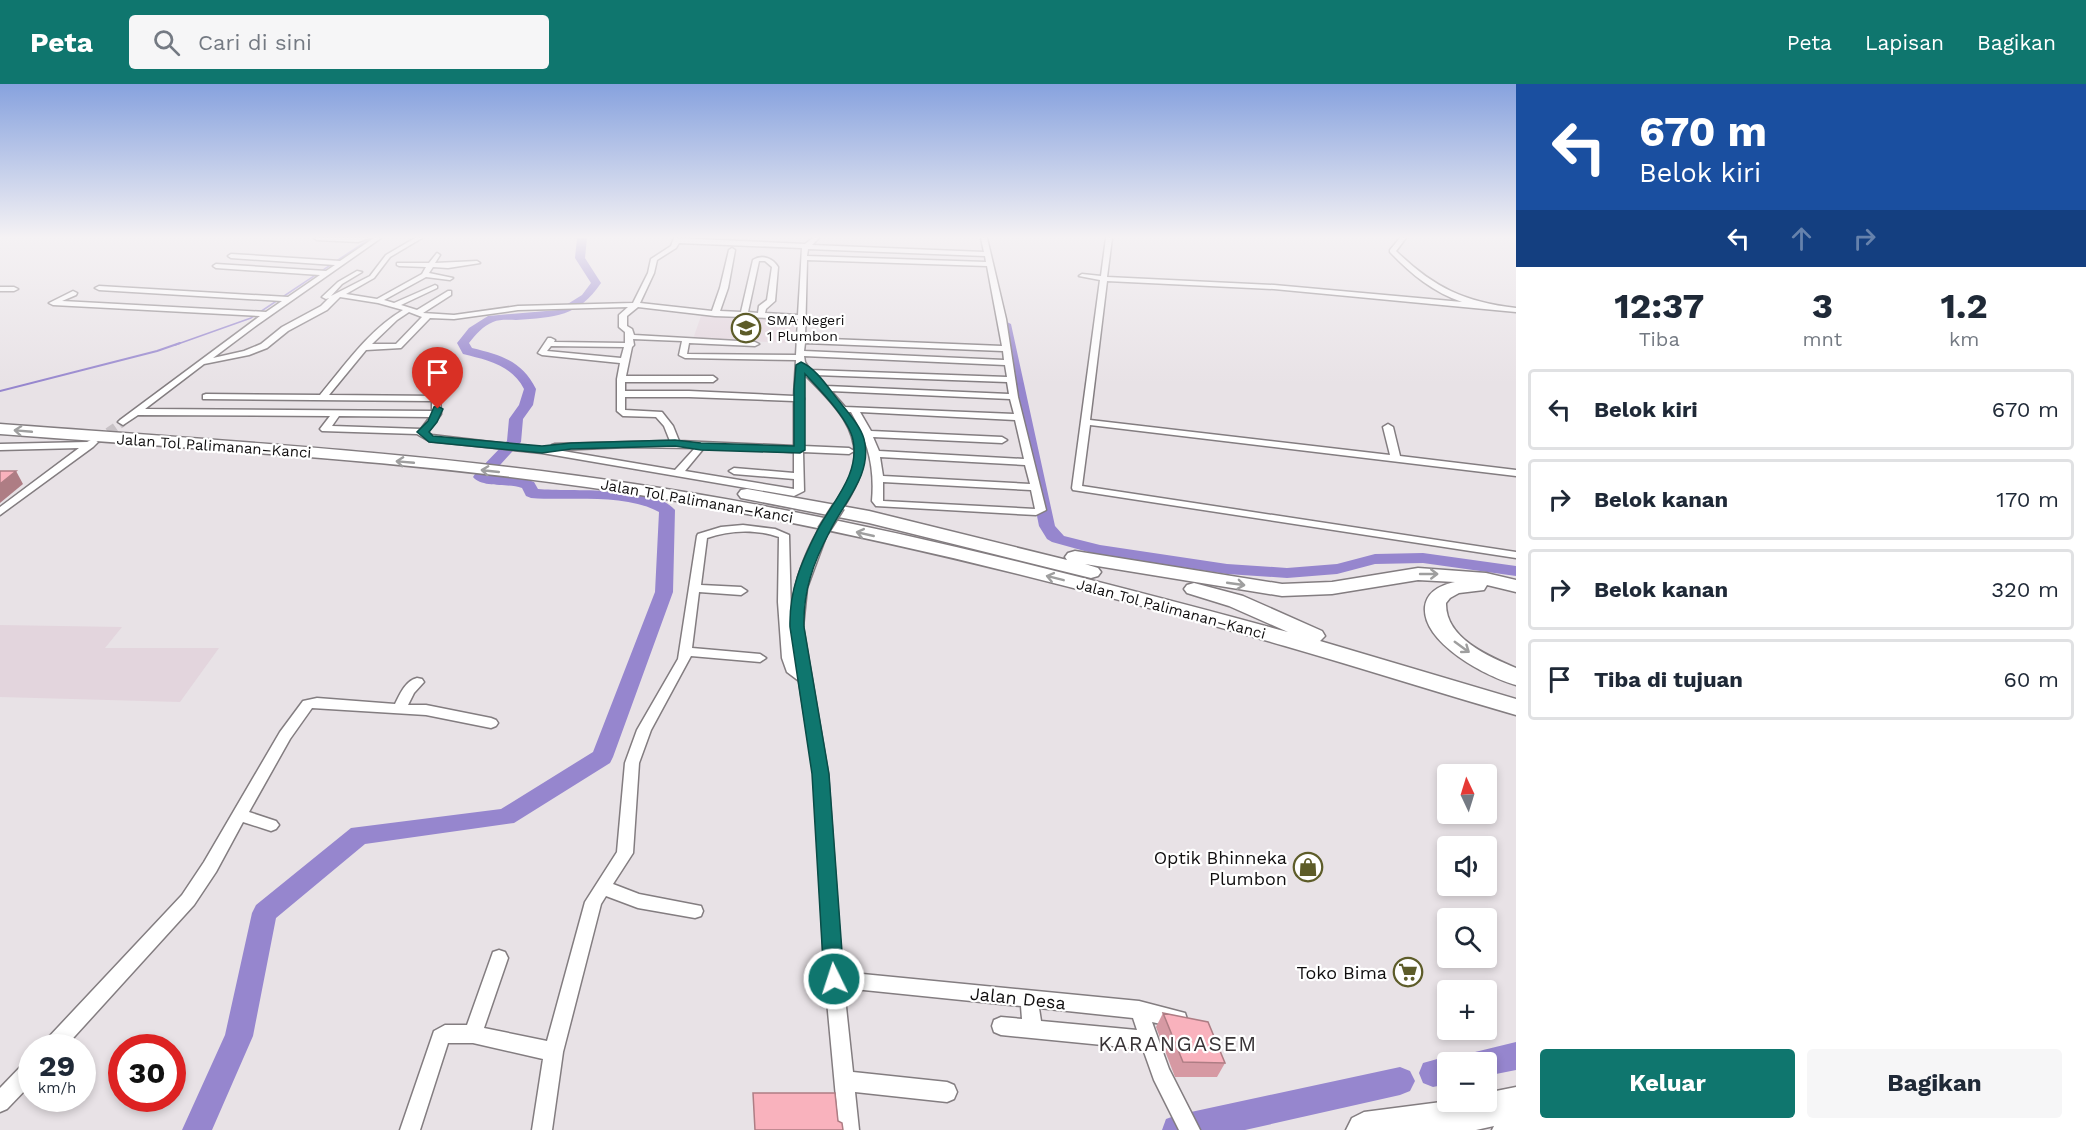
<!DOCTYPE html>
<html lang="id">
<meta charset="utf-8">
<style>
:root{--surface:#fff;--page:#f6f6f7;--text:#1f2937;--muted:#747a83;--line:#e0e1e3;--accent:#0f766e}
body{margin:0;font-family:"Work Sans",sans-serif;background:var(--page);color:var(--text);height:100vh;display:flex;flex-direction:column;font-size:22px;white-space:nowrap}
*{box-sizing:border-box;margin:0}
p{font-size:20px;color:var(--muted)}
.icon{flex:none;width:33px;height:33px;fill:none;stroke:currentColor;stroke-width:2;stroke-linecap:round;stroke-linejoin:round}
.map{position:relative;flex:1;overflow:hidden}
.side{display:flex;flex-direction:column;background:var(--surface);width:570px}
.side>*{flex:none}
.hud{background:#1a4fa0;color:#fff;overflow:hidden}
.needle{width:39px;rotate:356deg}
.tools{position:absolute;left:1437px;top:680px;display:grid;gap:12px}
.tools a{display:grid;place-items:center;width:60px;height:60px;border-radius:6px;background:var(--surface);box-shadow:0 3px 9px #0003;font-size:30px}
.speed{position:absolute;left:18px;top:950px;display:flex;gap:12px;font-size:30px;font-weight:700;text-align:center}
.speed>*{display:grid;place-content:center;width:78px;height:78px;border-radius:50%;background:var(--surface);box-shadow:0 3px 9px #0003;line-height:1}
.speed small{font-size:15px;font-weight:400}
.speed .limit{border:9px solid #d22;background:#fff;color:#111}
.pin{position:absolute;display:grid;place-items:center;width:51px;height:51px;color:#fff;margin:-62px -26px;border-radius:50% 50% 50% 0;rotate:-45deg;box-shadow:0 0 6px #0007}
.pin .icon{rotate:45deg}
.me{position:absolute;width:66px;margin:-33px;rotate:356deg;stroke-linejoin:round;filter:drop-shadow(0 0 4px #0008)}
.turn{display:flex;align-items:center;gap:21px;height:126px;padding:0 24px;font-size:27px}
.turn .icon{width:78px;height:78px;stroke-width:2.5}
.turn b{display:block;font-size:42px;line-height:51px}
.lanes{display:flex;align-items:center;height:57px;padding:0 24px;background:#0003;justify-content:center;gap:30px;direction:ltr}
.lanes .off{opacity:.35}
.eta{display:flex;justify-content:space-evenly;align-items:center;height:102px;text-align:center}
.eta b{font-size:36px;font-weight:700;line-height:42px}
.primary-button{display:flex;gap:12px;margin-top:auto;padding:12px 24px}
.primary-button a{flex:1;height:69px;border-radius:6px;background:var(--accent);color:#fff;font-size:24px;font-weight:700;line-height:69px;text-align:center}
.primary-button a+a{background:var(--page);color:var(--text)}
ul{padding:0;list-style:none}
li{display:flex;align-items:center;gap:18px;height:81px;margin:0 12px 9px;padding:0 12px;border:3px solid var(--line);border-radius:6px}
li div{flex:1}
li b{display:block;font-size:22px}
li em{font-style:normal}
header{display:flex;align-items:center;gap:36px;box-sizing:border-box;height:84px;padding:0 30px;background:var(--accent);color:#fff}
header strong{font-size:28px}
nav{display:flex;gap:33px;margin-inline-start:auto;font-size:21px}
.search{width:420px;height:54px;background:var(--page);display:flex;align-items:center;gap:15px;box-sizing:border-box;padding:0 21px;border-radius:6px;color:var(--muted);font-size:22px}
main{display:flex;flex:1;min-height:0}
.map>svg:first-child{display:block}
</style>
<header>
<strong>Peta</strong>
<div class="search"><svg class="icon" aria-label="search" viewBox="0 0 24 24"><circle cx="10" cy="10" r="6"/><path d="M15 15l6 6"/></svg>Cari di sini</div>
<nav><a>Peta</a><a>Lapisan</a><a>Bagikan</a></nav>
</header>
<main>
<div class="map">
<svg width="1516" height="1046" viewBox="0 0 1516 1046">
<rect width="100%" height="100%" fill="#e8e2e6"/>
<g fill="#e3d5dd">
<path d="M 702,229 L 797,233 L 792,259 L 693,255 Z"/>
<path d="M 0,541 L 122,543 L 105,564 L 219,564 L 180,618 L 0,613 Z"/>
</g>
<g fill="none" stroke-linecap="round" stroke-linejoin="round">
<path stroke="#9686ce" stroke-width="1.5" d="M 175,261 L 251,234 L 371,154"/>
<path stroke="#9686ce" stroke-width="2" d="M 0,307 L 157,267 L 180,259"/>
<g fill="#9686ce" fill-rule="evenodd">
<path d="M 577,154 L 587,154 L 585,174 L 601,199 C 578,233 555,233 516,236 C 509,236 500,235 493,238 C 483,242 476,250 469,259 L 472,264 C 501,271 522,277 536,305 L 533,321 L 523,335 L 521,358 L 491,391 C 506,390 520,393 534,398 L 538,405 C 569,408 655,401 675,426 L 673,508 L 613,673 L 610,679 L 514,739 L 365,760 L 276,834 L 253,952 L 212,1046 L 182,1046 L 225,951 L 252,829 L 256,821 L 351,744 L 501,725 L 593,668 L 655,508 L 659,428 C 625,409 569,417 531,414 L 526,412 L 522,404 C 507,399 482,404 473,393 L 475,390 L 507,357 L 509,335 L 519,321 L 524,305 C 512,281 487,276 463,270 L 457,259 L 469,244 L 488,232 L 558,226 L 582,211 L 591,199 L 575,174 Z"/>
<path d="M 1005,237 L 1011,240 L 1055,442 L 1064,452 L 1100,461 L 1227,480 L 1287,484 L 1337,480 L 1375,470 L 1423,469 L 1516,482 L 1516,492 L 1423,479 L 1375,480 L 1337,490 L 1287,494 L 1227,490 L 1099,471 L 1052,458 L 1047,455 L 1039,442 L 999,240 Z"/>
<path d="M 1516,958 L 1516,986 L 1486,992 L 1486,978 L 1471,978 L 1475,968 Z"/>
<path d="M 1448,972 L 1459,978 L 1448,978 L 1448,1000 L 1433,1003 L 1423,999 L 1419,989 L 1423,979 Z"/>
<path d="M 1400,983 L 1410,987 L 1415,997 L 1410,1007 L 1400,1011 L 1245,1046 L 1162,1046 L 1166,1035 L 1177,1031 Z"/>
</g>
<path stroke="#c8c2c6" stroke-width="9" stroke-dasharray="9 4.5" stroke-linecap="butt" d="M 97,356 L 123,338"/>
<g stroke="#837d80" stroke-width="3">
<g id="street">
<path d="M 314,154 L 369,154 L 358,158 L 317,156 Z"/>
<path d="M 374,154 L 381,154 L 257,241 L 213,274 L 244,267 L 261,260 L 282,243 L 321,222 L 329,214 L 326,215 L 322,213 L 338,198 L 357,187 L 362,188 L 342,200 L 331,212 L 370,192 L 386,171 L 415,154 L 422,154 L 390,173 L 374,194 L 346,210 L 377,215 L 422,190 L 426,183 L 399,182 L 397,181 L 397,179 L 429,179 L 437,169 L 440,171 L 435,179 L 477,177 L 480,179 L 448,184 L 433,183 L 429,189 L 453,194 L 450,196 L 426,193 L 384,216 L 394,219 L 435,201 L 437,202 L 437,204 L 401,221 L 417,226 L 448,207 L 451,207 L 451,211 L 423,229 L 454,231 L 518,222 L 633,219 L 648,189 L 651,175 L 671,162 L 674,154 L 805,160 L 813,154 L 819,154 L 812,161 L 984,168 L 981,154 L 987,154 L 1006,235 L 1018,313 L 1046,426 L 1036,431 L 876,422 L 872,417 C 875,383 868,357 851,328 L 848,328 C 873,365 866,388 843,424 L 835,424 L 834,422 C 841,410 849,398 853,385 C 863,345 829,315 804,290 L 802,305 L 804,315 L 803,317 L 803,362 L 849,364 L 854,367 L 849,370 L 803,368 L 804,407 L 794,412 L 542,369 L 429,357 L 417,350 L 322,347 L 320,345 L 330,332 L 138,331 L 123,341 L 118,338 L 120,336 L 260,232 L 53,221 L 49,219 L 73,207 L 77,209 L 76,211 L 62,217 L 266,228 L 282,217 L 99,206 L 95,204 L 99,202 L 288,213 L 320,191 L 216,184 L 213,182 L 216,180 L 326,187 L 335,181 L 231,174 L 228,172 L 231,170 L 340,177 ZM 679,159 L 802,164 L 798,231 L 765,229 L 766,225 L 775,217 L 778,183 C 773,174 762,170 753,176 L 741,228 L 720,227 L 728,204 L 735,166 L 732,164 L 729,166 L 720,204 L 712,227 L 640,219 L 654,189 L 657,176 L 676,164 ZM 808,165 L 985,172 L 986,178 L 807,172 ZM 807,176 L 987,182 L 1002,262 L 805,254 ZM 759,177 L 765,177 L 772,183 L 767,216 L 759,222 L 758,229 L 748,228 ZM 340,213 L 378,219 L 403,226 C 369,246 345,281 320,311 L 206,310 L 203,311 L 203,315 L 432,317 L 432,327 L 145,325 L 204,280 L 249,271 L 267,264 L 288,247 L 327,226 ZM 628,223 L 619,231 L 619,243 L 625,248 L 625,259 L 554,258 L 555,256 L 551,254 L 548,254 L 538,269 L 542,271 L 620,279 L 617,295 L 617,327 L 623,332 L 656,333 L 664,342 L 670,357 L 555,360 L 552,361 L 551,365 L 432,351 L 427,349 L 441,330 L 440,312 L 329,311 L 366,266 L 401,264 L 430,234 L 454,235 L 518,226 ZM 638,223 L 715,232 L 798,235 L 796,271 L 687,270 L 689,259 L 755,262 L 759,260 L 755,258 L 634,251 L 632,245 L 627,242 L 627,232 ZM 409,228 L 422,233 L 396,260 L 372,260 L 397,236 ZM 633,255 L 682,257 L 679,271 L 685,274 L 796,276 L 794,312 L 689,307 L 625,307 L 625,298 L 713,298 L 717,295 L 713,292 L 626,292 L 632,263 L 634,261 ZM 805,259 L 1003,267 L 1004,276 L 804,267 ZM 551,262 L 624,263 L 621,274 L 547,267 ZM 804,272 L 1005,281 L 1007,293 L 810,286 L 805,278 ZM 815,291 L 1007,298 L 1009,310 L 826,302 ZM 831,307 L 1010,315 L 1014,330 L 845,323 ZM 625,313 L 689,313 L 794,317 L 794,362 L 679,357 L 673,342 L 662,328 L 625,326 ZM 860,328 L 1015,336 L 1024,375 L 879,367 L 873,353 L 1002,359 L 1007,356 L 1002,353 L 871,347 ZM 339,332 L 430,333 L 421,345 L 332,342 ZM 628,363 L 695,364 L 675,386 L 557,366 ZM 704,364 L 794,368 L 794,389 L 734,384 L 729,387 L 734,390 L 794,395 L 794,405 L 685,387 ZM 880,373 L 1025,381 L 1030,400 L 883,392 ZM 883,398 L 1031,406 L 1035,425 L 883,417 Z"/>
<path d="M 1106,154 L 1112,154 L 1107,193 L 1274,201 L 1462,218 C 1433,208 1411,190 1390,168 L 1390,166 L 1400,154 L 1406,154 L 1396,167 C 1433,203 1464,218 1516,224 L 1516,228 L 1274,205 L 1107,197 L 1090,336 L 1390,371 L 1383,343 L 1388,340 L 1393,343 L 1400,372 L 1516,386 L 1516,392 L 1090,341 L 1082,402 L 1516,468 L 1516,474 L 1073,406 L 1072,404 L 1100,196 L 1079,192 L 1082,190 L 1101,192 Z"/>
<path d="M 0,203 L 14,203 L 18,205 L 14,207 L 0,207 Z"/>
<path d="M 93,355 L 98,358 L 93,363 L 0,431 L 0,423 L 79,364 L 0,366 L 0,360 L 87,358 Z"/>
<path d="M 743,441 L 775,445 L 789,451 L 791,532 C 793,502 804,471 819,445 L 823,444 L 828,447 L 807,504 L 803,543 L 828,690 L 842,888 L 1139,917 L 1185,929 L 1187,935 L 1185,941 L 1178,944 L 1152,938 L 1169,985 L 1200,1046 L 1179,1046 L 1154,996 L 1143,965 L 1001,951 L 994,948 L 992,942 L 994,936 L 1001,933 L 1022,935 L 1021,922 L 844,904 L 853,988 L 947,998 L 954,1001 L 957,1008 L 954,1015 L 947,1018 L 855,1008 L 859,1046 L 839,1046 L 825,895 L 814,690 L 799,597 L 787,588 L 782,574 L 778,518 L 779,453 C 756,445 730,446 707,454 L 701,501 L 741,503 L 747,507 L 741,511 L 699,508 L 692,564 L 760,570 L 766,574 L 760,578 L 691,572 L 651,646 L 639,679 L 633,769 L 613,800 L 639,810 L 701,822 L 703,827 L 701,832 L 695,834 L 638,824 L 606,812 L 601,820 L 563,968 L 552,1046 L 532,1046 L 543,975 L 473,959 L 448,959 L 420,1046 L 400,1046 L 434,947 L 445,941 L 467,941 L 493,868 L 499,866 L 505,868 L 508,874 L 484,944 L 547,957 L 585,818 L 617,768 L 625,679 L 637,646 L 678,575 L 697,452 L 698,450 L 721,443 ZM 1039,924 L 1133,934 L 1137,946 L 1041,937 Z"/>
<path d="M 417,594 L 422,595 L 424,598 L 414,609 L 408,621 L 426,621 L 491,634 L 496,636 L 498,639 L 496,642 L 491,644 L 426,631 L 312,624 L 290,655 L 249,728 L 276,737 L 279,741 L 276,745 L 271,747 L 243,738 L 216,788 L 194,821 L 65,963 L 43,963 L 45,957 L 182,811 L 204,778 L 280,648 L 303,617 L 317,614 L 395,620 C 400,610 405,597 417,594 Z"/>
<path d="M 32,976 L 32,999 L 7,1025 L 0,1028 L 0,1004 L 25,978 Z"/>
</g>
</g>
<g stroke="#837d80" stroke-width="3">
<g id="highway">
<path d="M 0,340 C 212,356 424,368 634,400 C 855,433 1073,490 1288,548 L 1229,522 L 1187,509 L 1184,505 L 1187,501 L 1194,499 L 1243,512 L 1322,547 L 1325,552 L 1320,557 L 1516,615 L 1516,631 C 1439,609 1362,584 1285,562 C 1081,503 874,451 665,415 C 445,378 222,367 0,350 Z"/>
<path d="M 747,405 L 869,427 L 1067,476 L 1065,473 L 1068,469 L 1075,467 L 1282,500 L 1332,498 L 1418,484 L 1486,489 L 1516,496 L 1516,508 L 1487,501 L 1484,506 L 1459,509 L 1450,514 L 1446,519 C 1445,554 1488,572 1516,584 L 1516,601 C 1487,593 1422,559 1425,523 C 1427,507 1441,501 1455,498 L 1418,496 L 1332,510 L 1282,512 L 1085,480 L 1098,484 L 1101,488 L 1098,492 L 1091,494 L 869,439 L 741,414 L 738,410 L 741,406 Z"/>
<path d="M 1516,1003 L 1516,1046 L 1492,1046 L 1494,1042 L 1476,1046 L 1346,1046 L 1352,1034 L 1364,1028 L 1449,1017 L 1486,1017 L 1486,1009 Z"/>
</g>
</g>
<use href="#street" fill="#fff" fill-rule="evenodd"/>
<use href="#highway" fill="#fff" fill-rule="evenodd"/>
<g stroke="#837d80" stroke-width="14" stroke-linecap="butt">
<path id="street-bridge" d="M 823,447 L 839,422"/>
</g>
<use href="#street-bridge" stroke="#fff" stroke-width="11"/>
</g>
<path fill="#d699a3" d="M 1163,929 L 1225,979 L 1217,993 L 1175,993 L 1156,943 Z"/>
<path fill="#ae7d84" d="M 16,387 L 23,400 L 0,419 L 0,400 Z"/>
<g fill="#f9b2bd" stroke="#ae7d84" stroke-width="1.5">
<path d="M 0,387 L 16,387 L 0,400 Z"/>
<path d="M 1163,929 L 1208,938 L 1225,979 L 1183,978 Z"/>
<path d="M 753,1009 L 835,1009 L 838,1037 L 842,1039 L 843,1046 L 755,1046 Z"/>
</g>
<defs><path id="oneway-shaft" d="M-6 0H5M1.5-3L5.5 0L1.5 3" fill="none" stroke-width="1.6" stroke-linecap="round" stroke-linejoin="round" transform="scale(1.5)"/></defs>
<g stroke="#9f9f9f">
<use href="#oneway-shaft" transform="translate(23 347) rotate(-175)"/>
<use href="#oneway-shaft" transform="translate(405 378) rotate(-175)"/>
<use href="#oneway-shaft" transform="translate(490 387) rotate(-174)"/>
<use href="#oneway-shaft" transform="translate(865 450) rotate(-167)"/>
<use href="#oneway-shaft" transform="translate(1429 490)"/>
<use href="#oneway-shaft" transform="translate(1055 494) rotate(-166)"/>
<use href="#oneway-shaft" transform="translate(1236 500) rotate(8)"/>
<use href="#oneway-shaft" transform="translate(1462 563) rotate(36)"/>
</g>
<linearGradient id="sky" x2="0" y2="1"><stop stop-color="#87a2de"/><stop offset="0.51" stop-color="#f5f2f4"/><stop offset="1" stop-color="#f5f2f4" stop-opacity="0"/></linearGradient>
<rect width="1516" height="300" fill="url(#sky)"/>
<path fill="#0f766e" stroke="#0a4d48" stroke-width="1.5" d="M 801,278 C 816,284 829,305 839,317 C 848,329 860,341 864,355 C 873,390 844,418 830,447 C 813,479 803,507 804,543 L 829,690 L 844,895 L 841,902 L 834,904 L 827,902 L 824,895 L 812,690 L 790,543 C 789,506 801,479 817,447 C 832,418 860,391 853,356 C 849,335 819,305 805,290 L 805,366 L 800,369 L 701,366 L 675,362 L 571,365 L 542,369 L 429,358 L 417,348 L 428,337 L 434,323 L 438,322 L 443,325 L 437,338 L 429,348 L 433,352 L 542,362 L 571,359 L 675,356 L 701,359 L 794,362 L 794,305 L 796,281 Z"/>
<defs>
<g id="school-ring" transform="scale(1.5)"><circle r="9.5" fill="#fff" stroke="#5d5c29" stroke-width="1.5"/><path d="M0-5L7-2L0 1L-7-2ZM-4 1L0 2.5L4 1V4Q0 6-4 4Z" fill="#5d5c29"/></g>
<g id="shop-ring" transform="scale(1.5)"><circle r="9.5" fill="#fff" stroke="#5d5c29" stroke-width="1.5"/><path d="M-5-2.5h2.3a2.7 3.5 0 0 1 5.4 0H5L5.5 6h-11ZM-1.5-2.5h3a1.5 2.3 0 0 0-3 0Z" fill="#5d5c29"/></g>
<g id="supermarket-ring" transform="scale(1.5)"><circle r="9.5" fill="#fff" stroke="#5d5c29" stroke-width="1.5"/><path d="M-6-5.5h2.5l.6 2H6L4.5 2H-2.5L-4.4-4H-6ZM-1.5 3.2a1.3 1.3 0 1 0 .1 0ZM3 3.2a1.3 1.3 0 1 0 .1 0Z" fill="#5d5c29"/></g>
</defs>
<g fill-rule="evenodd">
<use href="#school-ring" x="746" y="244"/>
<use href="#shop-ring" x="1308" y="783"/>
<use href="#supermarket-ring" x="1408" y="888"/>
</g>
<g text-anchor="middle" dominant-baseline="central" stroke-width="4.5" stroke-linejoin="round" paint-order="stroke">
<g font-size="14" fill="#100e0f" stroke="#fff" text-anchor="start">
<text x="767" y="236">SMA Negeri<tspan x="767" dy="16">1 Plumbon</tspan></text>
</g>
<g font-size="15" fill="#100e0f" stroke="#fff">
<text transform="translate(214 362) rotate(4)">Jalan Tol Palimanan–Kanci</text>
<text transform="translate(697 417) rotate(10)">Jalan Tol Palimanan–Kanci</text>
<text transform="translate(1171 525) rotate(15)">Jalan Tol Palimanan–Kanci</text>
</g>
<g font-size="18" fill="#100e0f" stroke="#fff" text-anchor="end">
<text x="1287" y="773">Optik Bhinneka<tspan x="1287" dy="21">Plumbon</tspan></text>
<text x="1387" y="888">Toko Bima</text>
</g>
<g font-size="18" fill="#100e0f" stroke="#fff">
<text transform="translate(1018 914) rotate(6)">Jalan Desa</text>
</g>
<g font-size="21" letter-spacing="1.5" fill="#393437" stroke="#fff">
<text x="1178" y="959">KARANGASEM</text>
</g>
</g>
</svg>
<div class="tools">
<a><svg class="needle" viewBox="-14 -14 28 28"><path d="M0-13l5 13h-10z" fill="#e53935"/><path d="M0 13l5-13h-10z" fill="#747a83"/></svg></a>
<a><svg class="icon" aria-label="sound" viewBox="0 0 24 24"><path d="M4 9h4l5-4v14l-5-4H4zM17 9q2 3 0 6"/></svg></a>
<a><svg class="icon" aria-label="search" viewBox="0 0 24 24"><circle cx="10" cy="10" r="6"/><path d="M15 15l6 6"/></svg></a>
<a>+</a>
<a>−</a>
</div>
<div class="speed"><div>29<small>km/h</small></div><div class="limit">30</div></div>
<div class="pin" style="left:438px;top:325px;background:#d93025"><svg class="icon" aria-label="arrive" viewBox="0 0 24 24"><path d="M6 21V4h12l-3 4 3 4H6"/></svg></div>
<svg class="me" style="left:834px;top:895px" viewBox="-20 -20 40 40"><circle r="17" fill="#0f766e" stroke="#fff" stroke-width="3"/><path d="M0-11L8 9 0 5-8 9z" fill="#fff"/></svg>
</div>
<section class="side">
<div class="hud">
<div class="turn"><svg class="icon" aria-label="left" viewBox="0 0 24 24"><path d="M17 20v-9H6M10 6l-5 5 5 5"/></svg><div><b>670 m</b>Belok kiri</div></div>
<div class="lanes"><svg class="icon" aria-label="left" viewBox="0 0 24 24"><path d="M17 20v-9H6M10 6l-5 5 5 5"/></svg><svg class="icon off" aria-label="ahead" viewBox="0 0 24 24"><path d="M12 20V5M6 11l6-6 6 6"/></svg><svg class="icon off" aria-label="right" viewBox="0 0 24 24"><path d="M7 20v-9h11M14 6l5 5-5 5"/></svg></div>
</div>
<div class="eta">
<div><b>12:37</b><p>Tiba</p></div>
<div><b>3</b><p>mnt</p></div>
<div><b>1.2</b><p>km</p></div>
</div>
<ul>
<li><svg class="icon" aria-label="left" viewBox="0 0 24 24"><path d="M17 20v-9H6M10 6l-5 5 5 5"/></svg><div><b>Belok kiri</b></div><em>670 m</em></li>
<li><svg class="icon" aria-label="right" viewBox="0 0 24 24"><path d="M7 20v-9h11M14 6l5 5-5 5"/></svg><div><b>Belok kanan</b></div><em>170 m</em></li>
<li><svg class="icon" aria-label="right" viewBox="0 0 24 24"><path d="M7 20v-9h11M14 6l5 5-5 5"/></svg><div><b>Belok kanan</b></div><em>320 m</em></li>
<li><svg class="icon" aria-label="arrive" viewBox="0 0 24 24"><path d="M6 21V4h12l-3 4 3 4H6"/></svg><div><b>Tiba di tujuan</b></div><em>60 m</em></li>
</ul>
<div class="primary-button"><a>Keluar</a><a>Bagikan</a></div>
</section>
</main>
